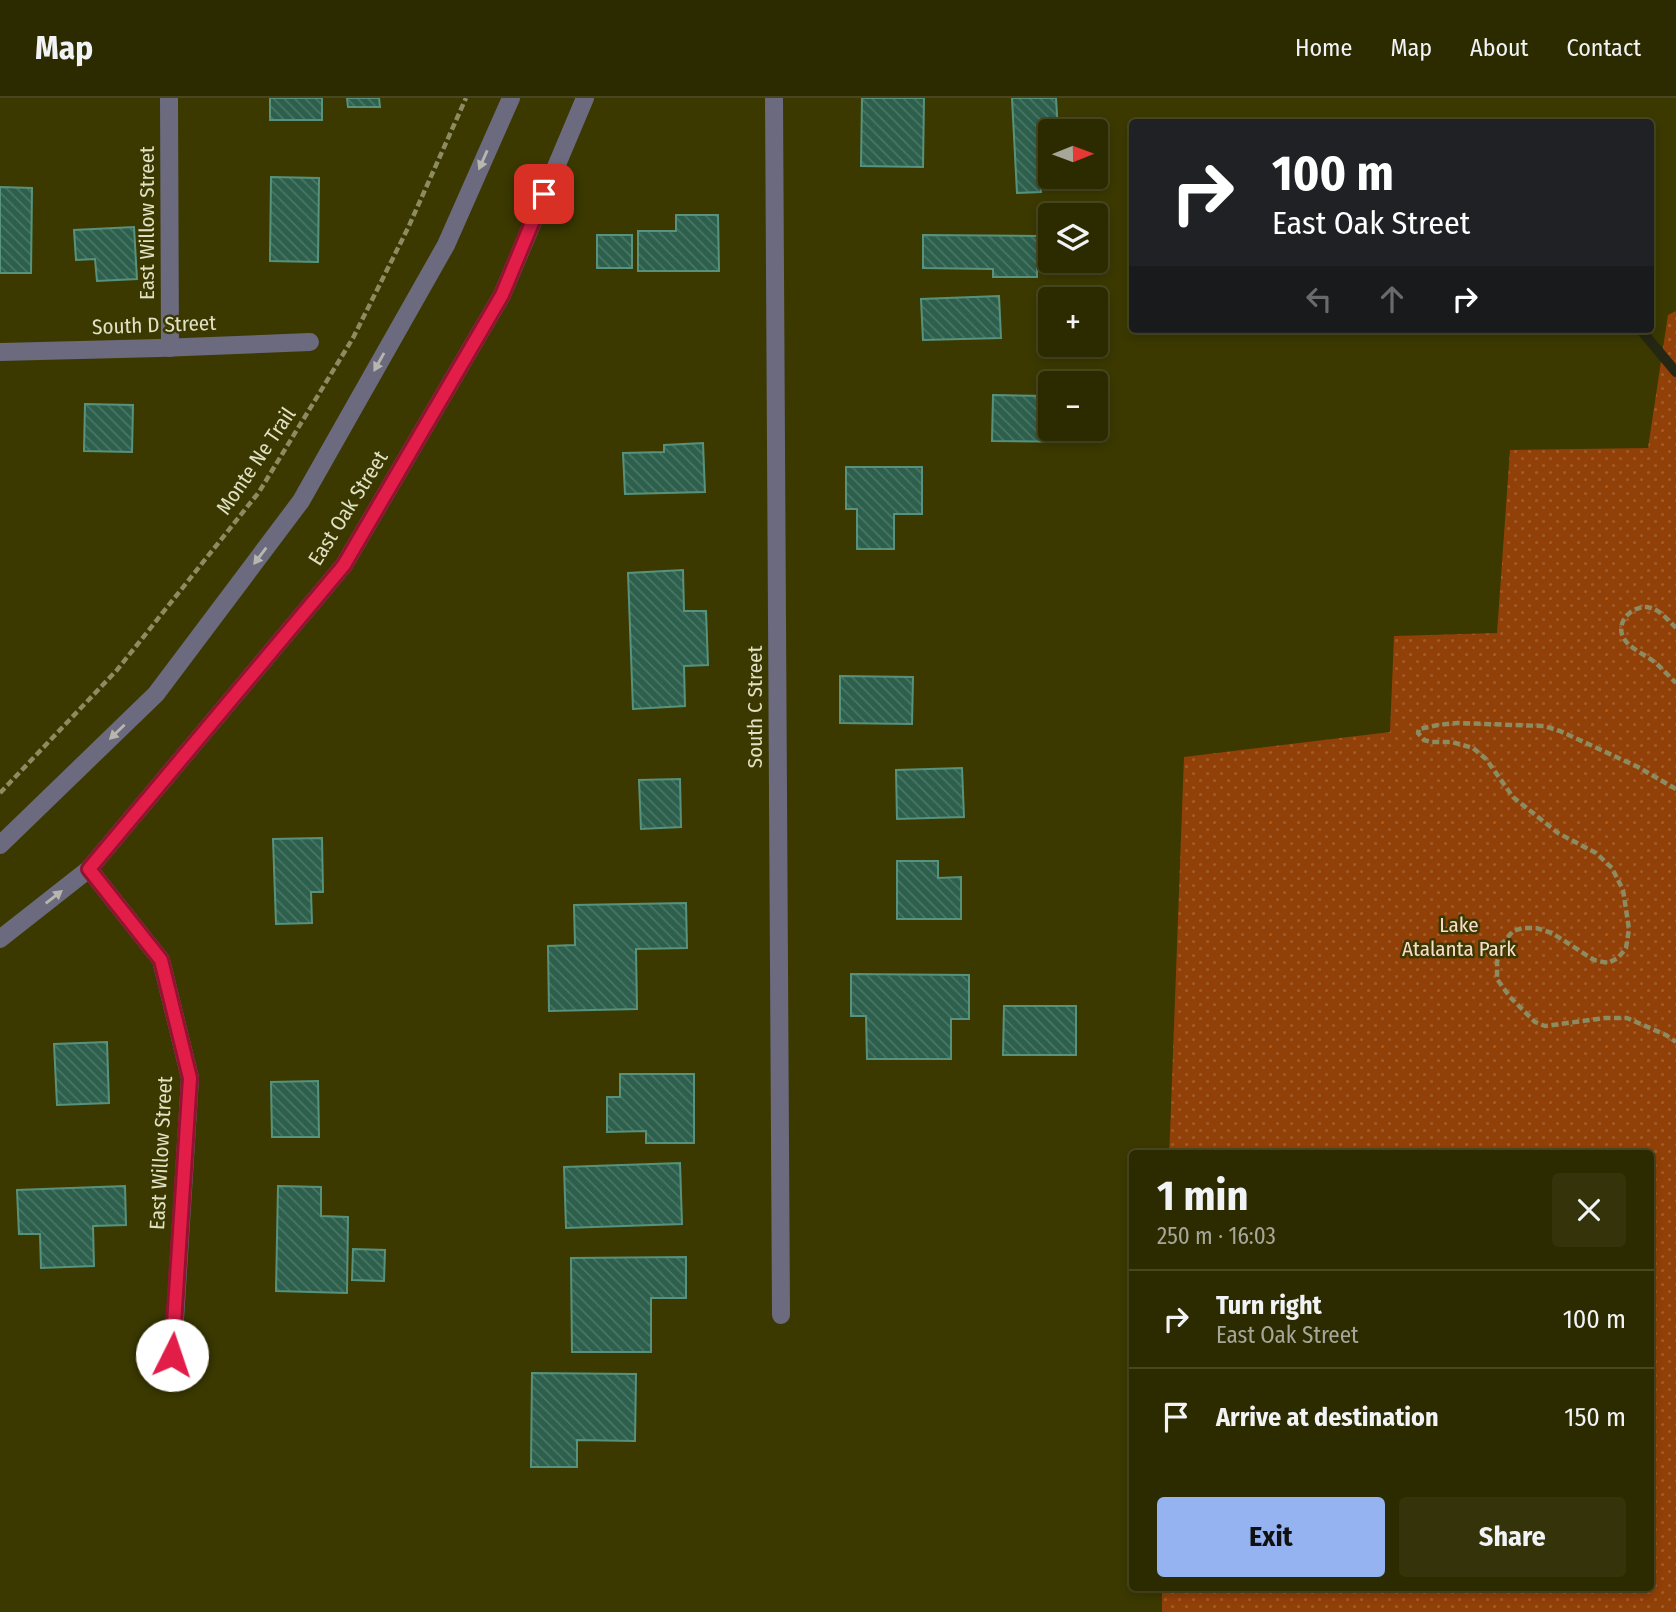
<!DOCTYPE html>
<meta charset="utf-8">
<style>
:root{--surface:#2c2b00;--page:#34330a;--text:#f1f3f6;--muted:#a6a799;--line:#484722;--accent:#95b2f1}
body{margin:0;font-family:"Fira Sans Condensed",sans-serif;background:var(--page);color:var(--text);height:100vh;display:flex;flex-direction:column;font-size:26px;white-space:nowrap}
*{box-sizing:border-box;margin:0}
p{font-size:23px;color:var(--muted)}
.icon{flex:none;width:38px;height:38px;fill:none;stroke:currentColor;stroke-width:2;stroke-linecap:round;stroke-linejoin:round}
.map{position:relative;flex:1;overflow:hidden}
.sheet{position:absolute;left:1129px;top:1052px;width:525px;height:441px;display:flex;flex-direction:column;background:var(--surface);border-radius:7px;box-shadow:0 4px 10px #0003,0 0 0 2px var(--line)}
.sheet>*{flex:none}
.hud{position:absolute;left:1129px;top:21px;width:525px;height:214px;border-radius:7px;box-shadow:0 4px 10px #0003,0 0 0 2px var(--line);background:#202124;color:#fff;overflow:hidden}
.needle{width:46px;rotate:89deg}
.controls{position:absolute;left:1038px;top:21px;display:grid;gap:14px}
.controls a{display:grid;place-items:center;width:70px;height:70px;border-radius:7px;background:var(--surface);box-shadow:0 4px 10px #0003,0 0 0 2px var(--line);font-size:35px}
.pin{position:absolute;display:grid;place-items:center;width:60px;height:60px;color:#fff;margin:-30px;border-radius:14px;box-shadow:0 4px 10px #0006}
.me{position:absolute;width:77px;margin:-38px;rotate:4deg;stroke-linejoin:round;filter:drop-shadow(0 0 5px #0008)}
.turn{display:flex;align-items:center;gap:24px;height:147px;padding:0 28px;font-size:32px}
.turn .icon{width:91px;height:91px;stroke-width:2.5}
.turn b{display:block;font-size:49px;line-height:60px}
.lanes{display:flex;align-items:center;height:66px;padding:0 28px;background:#0003;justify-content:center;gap:35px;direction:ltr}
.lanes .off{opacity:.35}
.round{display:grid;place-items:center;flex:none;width:74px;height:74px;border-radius:7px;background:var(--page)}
.summary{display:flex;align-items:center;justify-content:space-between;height:119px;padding:0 28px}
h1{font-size:42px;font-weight:700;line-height:52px}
.button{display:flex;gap:14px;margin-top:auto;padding:14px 28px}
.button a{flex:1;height:80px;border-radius:7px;background:var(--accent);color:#111;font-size:28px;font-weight:700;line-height:80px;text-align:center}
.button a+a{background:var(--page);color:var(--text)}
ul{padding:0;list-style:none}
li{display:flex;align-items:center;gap:21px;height:98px;padding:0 28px;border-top:2px solid var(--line)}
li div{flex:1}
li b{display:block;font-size:26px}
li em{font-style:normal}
header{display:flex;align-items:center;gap:42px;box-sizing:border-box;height:98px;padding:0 35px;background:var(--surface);border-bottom:2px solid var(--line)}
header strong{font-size:33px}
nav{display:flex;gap:38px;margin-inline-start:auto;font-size:24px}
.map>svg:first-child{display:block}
</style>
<header>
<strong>Map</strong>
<nav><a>Home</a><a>Map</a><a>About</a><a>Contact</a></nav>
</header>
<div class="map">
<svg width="1676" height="1514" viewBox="0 0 1676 1514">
<defs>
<pattern id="green-dots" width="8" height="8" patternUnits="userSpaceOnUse" patternTransform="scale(1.75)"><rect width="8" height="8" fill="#914007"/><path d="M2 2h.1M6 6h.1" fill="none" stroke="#a05b2a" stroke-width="1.8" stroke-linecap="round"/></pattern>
<pattern id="building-back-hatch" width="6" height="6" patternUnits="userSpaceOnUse" patternTransform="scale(1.75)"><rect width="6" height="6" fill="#2d5f4d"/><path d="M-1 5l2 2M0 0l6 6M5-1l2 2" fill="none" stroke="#4b7665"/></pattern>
</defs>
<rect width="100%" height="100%" fill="#3b3900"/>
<path fill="url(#green-dots)" d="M 1676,213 L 1676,1514 L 1162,1514 L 1162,1489 L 1650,1489 L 1650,1055 L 1169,1055 L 1170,1036 L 1184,659 L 1390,634 L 1394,538 L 1497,535 L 1510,352 L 1648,350 L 1668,217 Z"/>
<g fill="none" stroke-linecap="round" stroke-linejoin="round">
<path stroke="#262614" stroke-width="10" d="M 1640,231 L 1676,274"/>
</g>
<g fill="url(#building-back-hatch)" stroke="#57937c" stroke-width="2">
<rect x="270" y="0" width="52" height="22"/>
<path d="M 347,0 L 379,0 L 380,9 L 348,9 Z"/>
<path d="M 862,0 L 924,0 L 923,69 L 861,68 Z"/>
<path d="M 1012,0 L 1056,0 L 1058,33 L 1050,33 L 1050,75 L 1040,76 L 1041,94 L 1017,95 Z"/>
<path d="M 271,79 L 319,80 L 318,164 L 270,163 Z"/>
<path d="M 0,89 L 32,90 L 31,175 L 0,175 Z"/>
<path d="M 676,117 L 718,117 L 719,173 L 638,173 L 638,133 L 676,133 Z"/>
<path d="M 134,129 L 137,181 L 97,183 L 95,161 L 76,162 L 74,132 Z"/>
<rect x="597" y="137" width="35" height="33"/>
<path d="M 923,137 L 1037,138 L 1037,179 L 993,179 L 993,171 L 923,170 Z"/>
<path d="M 999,198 L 1001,240 L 923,242 L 921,201 Z"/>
<path d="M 993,297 L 1050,298 L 1050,331 L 1081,331 L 1081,344 L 992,343 Z"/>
<path d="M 85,306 L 133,307 L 132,354 L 84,353 Z"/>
<path d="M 703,345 L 705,394 L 625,396 L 623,355 L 664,354 L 664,347 Z"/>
<path d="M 846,369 L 922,369 L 922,416 L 894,416 L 894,451 L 857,451 L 857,411 L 846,411 Z"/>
<path d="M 683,472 L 684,513 L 706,513 L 708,567 L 684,568 L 685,608 L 633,611 L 628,475 Z"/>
<path d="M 840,578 L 913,579 L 912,626 L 840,625 Z"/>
<path d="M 962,670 L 964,719 L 897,721 L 896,672 Z"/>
<path d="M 680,681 L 681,729 L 641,731 L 639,682 Z"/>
<path d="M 322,740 L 323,794 L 311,794 L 312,825 L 276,826 L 273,741 Z"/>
<path d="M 897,763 L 938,763 L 938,780 L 961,779 L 961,821 L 897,821 Z"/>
<path d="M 686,805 L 687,850 L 636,851 L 637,911 L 549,913 L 548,848 L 575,847 L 574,807 Z"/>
<path d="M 851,876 L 969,877 L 969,921 L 951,921 L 951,961 L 867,961 L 866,918 L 851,918 Z"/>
<path d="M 1004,908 L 1076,908 L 1076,957 L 1003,957 Z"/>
<path d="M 107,944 L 109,1005 L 57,1007 L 54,946 Z"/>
<path d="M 620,976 L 694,976 L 694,1045 L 646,1045 L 646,1033 L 607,1034 L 607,999 L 620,999 Z"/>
<path d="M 318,983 L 319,1039 L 272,1039 L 271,984 Z"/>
<path d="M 680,1065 L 682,1126 L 566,1130 L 564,1069 Z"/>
<path d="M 125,1088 L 126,1127 L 93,1128 L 94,1168 L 41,1170 L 40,1136 L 19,1136 L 17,1092 Z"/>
<path d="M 278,1088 L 321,1089 L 321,1118 L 348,1119 L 347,1195 L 276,1193 Z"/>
<path d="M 353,1151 L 385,1152 L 384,1183 L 352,1182 Z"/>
<path d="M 686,1159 L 686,1200 L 651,1200 L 651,1254 L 572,1254 L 571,1160 Z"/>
<path d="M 532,1275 L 636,1276 L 635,1343 L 577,1342 L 577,1369 L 531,1369 Z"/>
</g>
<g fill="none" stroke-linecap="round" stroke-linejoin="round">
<g stroke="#8c8b61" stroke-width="4.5" stroke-dasharray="7 3.5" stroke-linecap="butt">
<path d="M 1676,530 C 1669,523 1661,513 1651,510 C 1635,505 1615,522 1623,539 C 1629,551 1647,557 1657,566 C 1663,572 1670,579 1676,585"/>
<path d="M 1676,691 L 1638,669 L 1560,633 L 1544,628 L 1457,625 L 1438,627 L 1419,631 L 1418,635 L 1424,642 L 1431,644 L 1452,644 L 1473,650 L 1486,661 L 1513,699 L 1558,735 L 1596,755 L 1612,770 L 1623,792 L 1629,831 L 1626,850 L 1618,860 L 1608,865 L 1594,862 L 1552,835 L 1536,830 L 1523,830 L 1513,833 L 1502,846 L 1497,864 L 1497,881 L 1510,899 L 1535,924 L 1545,928 L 1605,920 L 1627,920 L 1666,937 L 1676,944"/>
<path d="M 0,695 L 117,572 L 259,394 L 353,240 L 408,130 L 466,0"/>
</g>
<g stroke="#6b6a7f" stroke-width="18">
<path d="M 169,0 L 170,250"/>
<path d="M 774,0 L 781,1217"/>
<path d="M 0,254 L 160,250 L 310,244"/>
<path d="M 0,747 L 156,596 L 301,403 L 446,147 L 511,0"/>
<path d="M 89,771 L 161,862 L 190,980 L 171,1285"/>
<path d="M 0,841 L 89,771 L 344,467 L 502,197 L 585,0"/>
</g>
</g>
<defs><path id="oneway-solid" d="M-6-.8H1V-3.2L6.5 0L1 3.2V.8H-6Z" transform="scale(1.75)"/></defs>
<g fill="#b8b7ad">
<use href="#oneway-solid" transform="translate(483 62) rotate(114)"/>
<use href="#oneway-solid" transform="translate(379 264) rotate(119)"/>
<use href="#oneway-solid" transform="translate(260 458) rotate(127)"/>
<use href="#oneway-solid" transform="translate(117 634) rotate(136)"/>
<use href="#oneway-solid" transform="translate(54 799) rotate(-38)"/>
</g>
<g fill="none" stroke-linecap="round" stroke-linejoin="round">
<g stroke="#92132f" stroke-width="18">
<path id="route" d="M 172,1257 L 190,980 L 161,862 L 89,771 L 344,467 L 502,197 L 544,96"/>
</g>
<use href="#route" stroke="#e11d48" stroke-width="12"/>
</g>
<g text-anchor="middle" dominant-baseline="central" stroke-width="5" stroke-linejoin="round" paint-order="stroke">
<g font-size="21" fill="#e1e1c6" stroke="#3b3900">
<text transform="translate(147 125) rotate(-90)">East Willow Street</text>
<text transform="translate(154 227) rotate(-2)">South D Street</text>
<text transform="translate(256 363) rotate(-56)">Monte Ne Trail</text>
<text transform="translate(348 410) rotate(-58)">East Oak Street</text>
<text transform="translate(755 609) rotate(-90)">South C Street</text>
<text transform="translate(161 1055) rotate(-87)">East Willow Street</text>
</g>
<g font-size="21" fill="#f9dcce" stroke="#3b3900">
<text x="1459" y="827">Lake<tspan x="1459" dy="24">Atalanta Park</tspan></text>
</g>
</g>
</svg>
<div class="controls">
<a><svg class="needle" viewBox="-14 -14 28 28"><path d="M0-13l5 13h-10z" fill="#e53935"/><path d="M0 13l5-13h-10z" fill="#a6a799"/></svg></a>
<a><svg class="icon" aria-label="layers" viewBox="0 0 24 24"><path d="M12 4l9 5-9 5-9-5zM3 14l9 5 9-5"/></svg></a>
<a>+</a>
<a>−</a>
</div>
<div class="pin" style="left:544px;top:96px;background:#d93025"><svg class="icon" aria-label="arrive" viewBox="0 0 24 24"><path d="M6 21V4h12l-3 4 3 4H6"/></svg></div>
<svg class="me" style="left:172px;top:1257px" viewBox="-20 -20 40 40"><circle r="19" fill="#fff"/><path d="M0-13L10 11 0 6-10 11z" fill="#e11d48"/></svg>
<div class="hud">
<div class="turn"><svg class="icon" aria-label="right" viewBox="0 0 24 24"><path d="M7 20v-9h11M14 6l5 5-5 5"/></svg><div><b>100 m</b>East Oak Street</div></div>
<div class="lanes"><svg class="icon off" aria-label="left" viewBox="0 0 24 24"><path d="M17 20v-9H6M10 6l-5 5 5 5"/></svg><svg class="icon off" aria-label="ahead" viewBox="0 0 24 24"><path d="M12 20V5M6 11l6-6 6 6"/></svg><svg class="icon" aria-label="right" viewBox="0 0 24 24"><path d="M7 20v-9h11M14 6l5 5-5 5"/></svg></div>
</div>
<section class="sheet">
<div class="summary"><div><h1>1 min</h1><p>250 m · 16:03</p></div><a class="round"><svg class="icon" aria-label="close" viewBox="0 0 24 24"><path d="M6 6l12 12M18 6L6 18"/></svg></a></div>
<ul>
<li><svg class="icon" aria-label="right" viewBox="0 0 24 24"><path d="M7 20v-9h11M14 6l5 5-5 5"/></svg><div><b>Turn right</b><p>East Oak Street</p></div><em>100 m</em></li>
<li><svg class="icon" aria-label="arrive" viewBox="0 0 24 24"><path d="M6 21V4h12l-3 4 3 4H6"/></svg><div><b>Arrive at destination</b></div><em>150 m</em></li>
</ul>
<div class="button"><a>Exit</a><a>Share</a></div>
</section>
</div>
